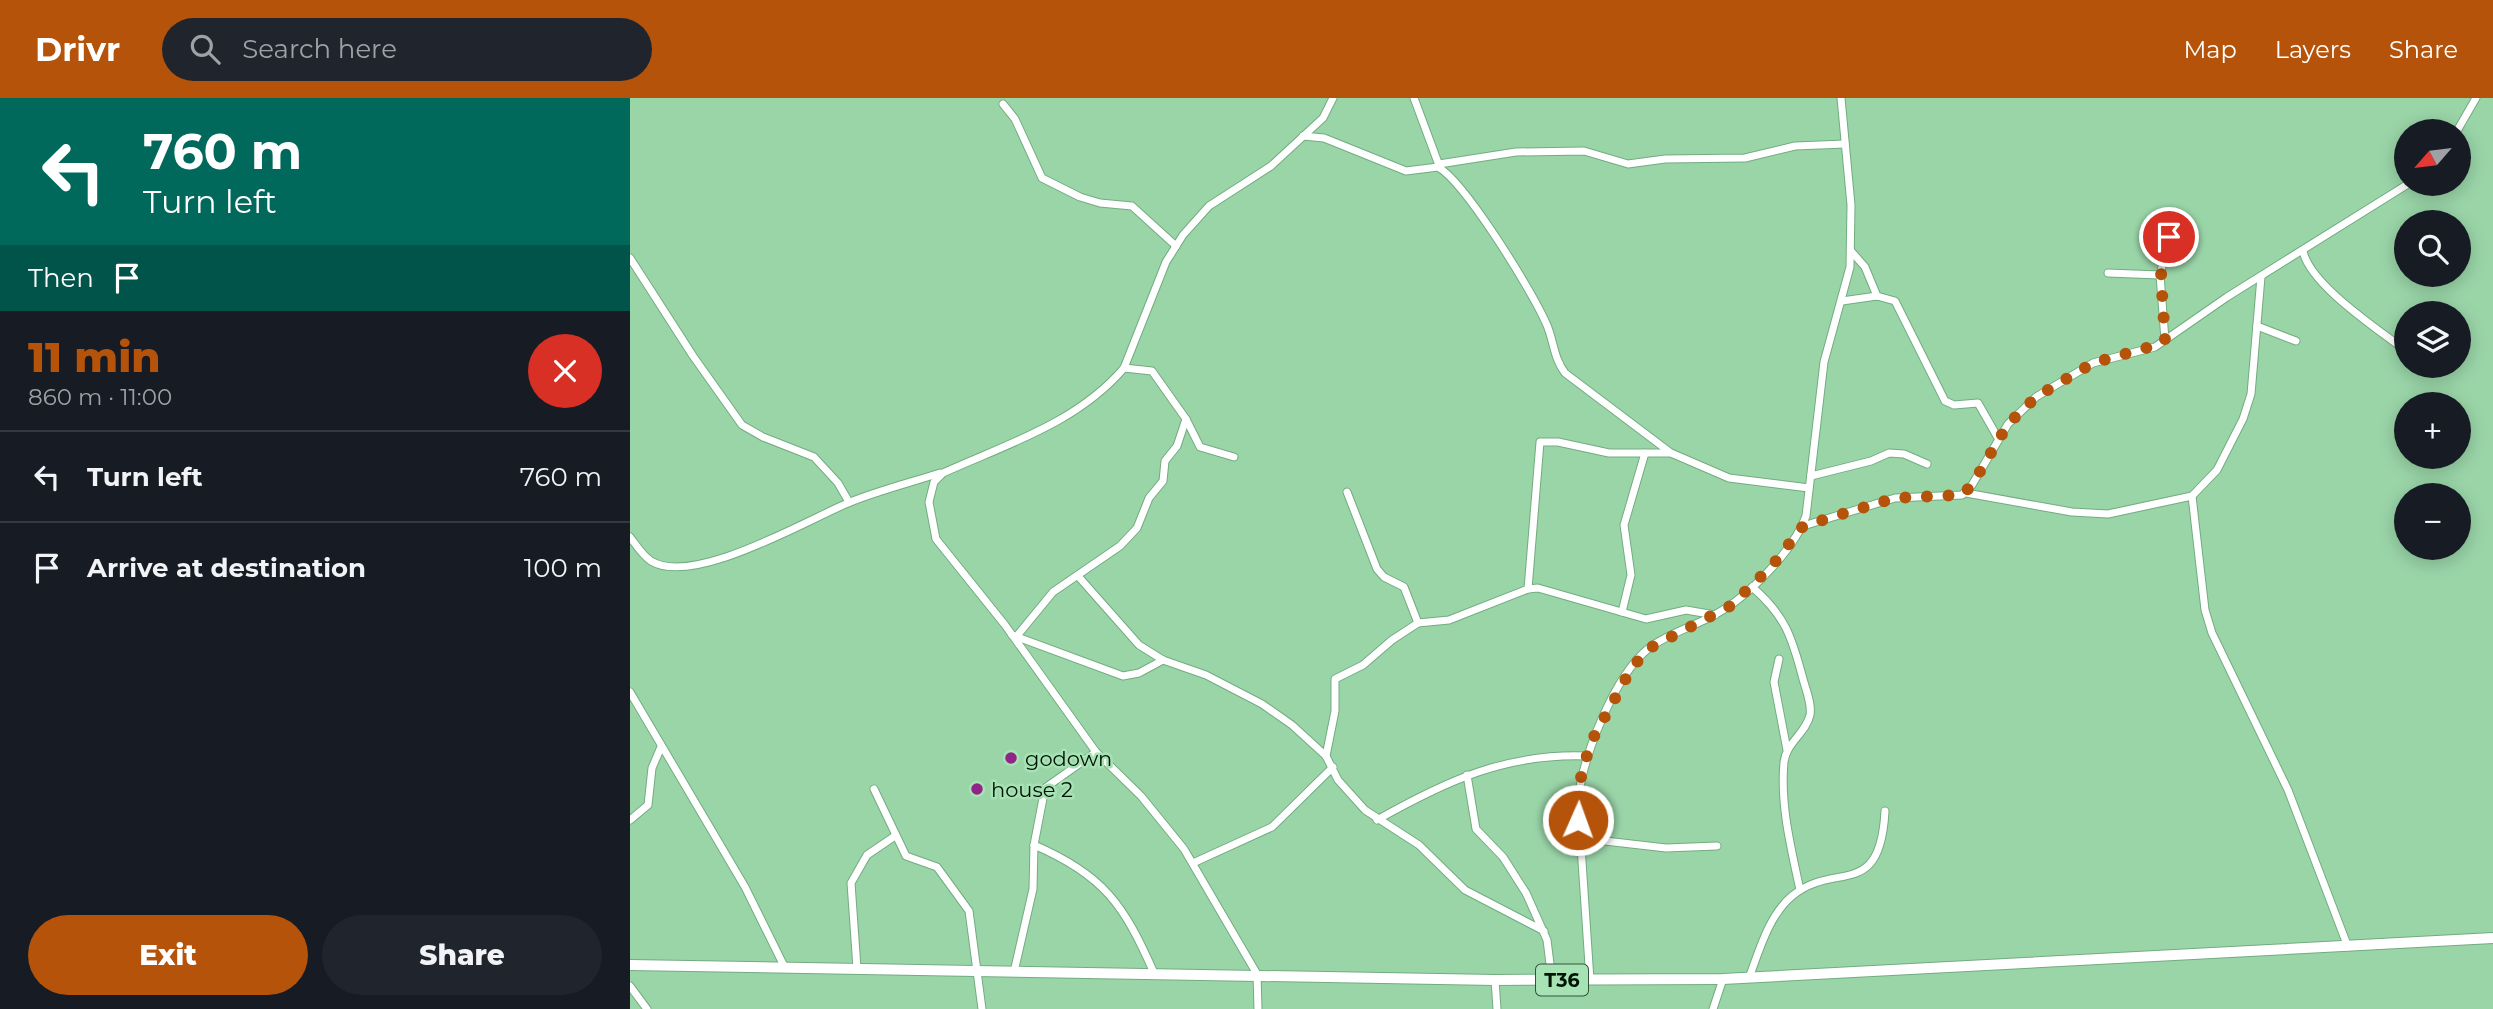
<!DOCTYPE html>
<meta charset="utf-8">
<style>
:root{--surface:#171b24;--page:#20242c;--text:#f1f3f6;--muted:#9ea1a6;--line:#363941;--accent:#b45309}
body{margin:0;font-family:Montserrat,sans-serif;background:var(--page);color:var(--text);height:100vh;display:flex;flex-direction:column;font-size:26px;white-space:nowrap}
*{box-sizing:border-box;margin:0}
p{font-size:23px;color:var(--muted)}
.icon{flex:none;width:38px;height:38px;fill:none;stroke:currentColor;stroke-width:2;stroke-linecap:round;stroke-linejoin:round}
.map{position:relative;flex:1;overflow:hidden}
.side{display:flex;flex-direction:column;background:var(--surface);width:630px}
.side>*{flex:none}
.banner{background:#00695c;color:#fff;overflow:hidden}
.needle{width:46px;rotate:242deg}
.tools{position:absolute;left:1764px;top:21px;display:grid;gap:14px}
.tools a{display:grid;place-items:center;width:77px;height:77px;border-radius:50%;background:var(--surface);box-shadow:0 4px 18px #0003;font-size:35px}
.pin{position:absolute;display:grid;place-items:center;width:60px;height:60px;color:#fff;margin:-30px;border:4px solid #fff;border-radius:50%;box-shadow:0 2px 7px #0007}
.me{position:absolute;width:77px;margin:-38px;rotate:2deg;stroke-linejoin:round;filter:drop-shadow(0 0 5px #0008)}
.turn{display:flex;align-items:center;gap:24px;height:147px;padding:0 28px;font-size:32px}
.turn .icon{width:91px;height:91px;stroke-width:2.5}
.turn b{display:block;font-size:49px;line-height:60px}
.then{display:flex;align-items:center;height:66px;padding:0 28px;background:#0003;gap:14px;font-size:26px}
.round{display:grid;place-items:center;flex:none;width:74px;height:74px;border-radius:37px;background:var(--page)}
.headline{display:flex;align-items:center;justify-content:space-between;height:119px;padding:0 28px}
h1{font-size:42px;font-weight:800;line-height:52px;color:var(--accent)}
.action{display:flex;gap:14px;margin-top:auto;padding:14px 28px}
.action a{flex:1;height:80px;border-radius:42px;background:var(--accent);color:#fff;font-size:28px;font-weight:800;line-height:80px;text-align:center}
.action a+a{background:var(--page);color:var(--text)}
ul{padding:0;list-style:none}
li{display:flex;align-items:center;gap:21px;height:91px;padding:0 28px;border-top:2px solid var(--line)}
li div{flex:1}
li b{display:block;font-size:26px}
li em{font-style:normal}
header{display:flex;align-items:center;gap:42px;box-sizing:border-box;height:98px;padding:0 35px;background:var(--accent);color:#fff}
header strong{font-size:33px}
nav{display:flex;gap:38px;margin-inline-start:auto;font-size:24px}
.search{width:490px;height:63px;background:var(--page);display:flex;align-items:center;gap:18px;box-sizing:border-box;padding:0 24px;border-radius:38px;color:var(--muted);font-size:26px}
main{display:flex;flex:1;min-height:0}
.map>svg:first-child{display:block}
</style>
<header>
<strong>Drivr</strong>
<div class="search"><svg class="icon" aria-label="search" viewBox="0 0 24 24"><circle cx="10" cy="10" r="6"/><path d="M15 15l6 6"/></svg>Search here</div>
<nav><a>Map</a><a>Layers</a><a>Share</a></nav>
</header>
<main>
<section class="side">
<div class="banner">
<div class="turn"><svg class="icon" aria-label="left" viewBox="0 0 24 24"><path d="M17 20v-9H6M10 6l-5 5 5 5"/></svg><div><b>760 m</b>Turn left</div></div>
<div class="then">Then<svg class="icon" aria-label="arrive" viewBox="0 0 24 24"><path d="M6 21V4h12l-3 4 3 4H6"/></svg></div>
</div>
<div class="headline"><div><h1>11 min</h1><p>860 m · 11:00</p></div><a class="round" style="background:#d93025;color:#fff"><svg class="icon" aria-label="close" viewBox="0 0 24 24"><path d="M6 6l12 12M18 6L6 18"/></svg></a></div>
<ul>
<li><svg class="icon" aria-label="left" viewBox="0 0 24 24"><path d="M17 20v-9H6M10 6l-5 5 5 5"/></svg><div><b>Turn left</b></div><em>760 m</em></li>
<li><svg class="icon" aria-label="arrive" viewBox="0 0 24 24"><path d="M6 21V4h12l-3 4 3 4H6"/></svg><div><b>Arrive at destination</b></div><em>100 m</em></li>
</ul>
<div class="action"><a>Exit</a><a>Share</a></div>
</section>
<div class="map">
<svg width="1863" height="911" viewBox="0 0 1863 911">
<rect width="100%" height="100%" fill="#9ad5a8"/>
<g fill="none" stroke-linecap="round" stroke-linejoin="round">
<g stroke="#72ac80" stroke-width="9">
<g id="minor">
<path d="M 784,0 L 810,70"/>
<path d="M 373,6 L 385,21 L 412,80 L 450,99 L 470,105 L 502,108 L 546,148"/>
<path d="M 1827,33 L 1846,0"/>
<path d="M 673,38 L 694,40 L 776,73 L 808,69 C 835,84 902,193 916,225 C 924,242 923,259 935,275 L 1041,355 L 1099,380 L 1179,390"/>
<path d="M 809,66 L 886,54 L 954,53 L 998,66 L 1035,61 L 1115,60 L 1165,48 L 1215,46"/>
<path d="M 1221,153 L 1235,169 L 1247,198"/>
<path d="M 1673,153 C 1680,187 1748,231 1776,253"/>
<path d="M 0,160 L 63,258 L 112,327 L 133,339 L 184,359 L 208,385 L 219,404"/>
<path d="M 1478,175 L 1530,177"/>
<path d="M 1212,203 L 1247,198 L 1265,203 L 1315,303 L 1324,307 L 1348,305 L 1368,340"/>
<path d="M 1627,228 L 1666,243"/>
<path d="M 1535,242 L 1530,177 L 1542,128"/>
<path d="M 494,270 L 522,273 L 556,321 L 570,349 L 604,359"/>
<path d="M 1181,378 L 1241,363 L 1259,355 L 1274,356 L 1297,366"/>
<path d="M 717,394 L 747,471 L 754,479 L 774,489 L 788,525"/>
<path d="M 1336,395 L 1442,414 L 1478,416 L 1562,398 L 1587,372 L 1613,321 L 1621,296 L 1631,179"/>
<path d="M 1562,398 L 1575,512 L 1582,535 L 1658,692 L 1718,849"/>
<path d="M 1173,428 L 1265,400 L 1332,397 L 1342,387 L 1378,326 L 1406,299 L 1463,265 L 1525,249 L 1597,199 L 1778,86"/>
<path d="M 0,439 C 6,447 13,458 21,463 C 63,489 177,422 218,405 C 247,393 279,385 310,375"/>
<path d="M 448,478 L 509,547 L 533,562 L 576,577 L 632,606 L 662,627 L 696,658 L 708,682 L 735,712 L 789,747 L 835,792 L 914,833"/>
<path d="M 1122,489 C 1155,517 1162,539 1173,581 C 1176,592 1182,606 1180,617 C 1176,635 1156,645 1154,664 C 1150,707 1161,750 1170,792"/>
<path d="M 898,491 L 910,344 L 928,344 L 979,355 L 1040,355"/>
<path d="M 992,514 L 1001,477 L 994,427 L 1015,355"/>
<path d="M 382,537 L 493,578 L 509,575 L 533,562"/>
<path d="M 386,539 L 423,494 L 490,448 L 507,430 L 519,400 L 533,383 L 535,363 L 547,348 L 556,321"/>
<path d="M 1149,561 L 1144,584 L 1157,652"/>
<path d="M 0,594 L 115,789 L 155,870"/>
<path d="M 696,658 L 705,613 L 705,581 L 733,567 L 762,542 L 788,525 L 819,522 L 898,491 L 908,490 L 1016,521 L 1056,512 L 1085,517"/>
<path d="M 837,677 L 846,731 L 873,759 L 896,795 L 917,842 L 922,882"/>
<path d="M 244,691 L 276,758 L 307,769 L 339,813 L 352,911"/>
<path d="M 0,722 L 18,707 L 22,670 L 31,649"/>
<path d="M 747,722 C 816,683 876,655 957,658"/>
<path d="M 949,740 L 1036,750 L 1087,748"/>
<path d="M 404,747 C 474,777 494,807 524,875"/>
<path d="M 563,765 L 642,729 L 703,669"/>
<path d="M 227,870 L 221,785 L 237,757 L 265,738"/>
<path d="M 384,874 L 403,791 L 404,747 L 415,690 L 466,654"/>
<path d="M 1119,880 C 1129,853 1139,817 1162,798 C 1205,762 1250,804 1255,713"/>
<path d="M 865,882 L 867,911"/>
<path d="M 960,882 L 948,704 C 952,660 984,578 1019,550 C 1039,535 1065,528 1086,516 C 1118,499 1164,452 1176,418 L 1194,264 L 1220,169 L 1221,107 L 1211,0"/>
<path d="M 0,888 L 17,911"/>
<path d="M 628,911 L 627,876 L 554,751 L 511,698 L 466,654 L 375,527 L 306,441 L 299,404 L 304,384 L 313,375 C 377,346 447,325 494,270 L 536,164 L 553,137 L 579,108 L 641,68 L 693,20 L 703,0"/>
<path d="M 1083,911 L 1093,881"/>
</g>
</g>
<g stroke="#72ac80" stroke-width="12">
<path id="trunk" d="M 0,867 L 865,882 L 1093,881 L 1863,840"/>
</g>
<use href="#minor" stroke="#fff" stroke-width="7"/>
<use href="#trunk" stroke="#fff" stroke-width="10"/>
</g>
<g fill="none" stroke-linecap="round" stroke-linejoin="round">
<path stroke="#b45309" stroke-width="12" stroke-dasharray="0 21.6" d="M 948,722 L 950,683 L 960,646 L 1001,571 L 1018,551 L 1100,508 L 1142,468 L 1173,428 L 1265,400 L 1332,397 L 1342,387 L 1378,326 L 1406,299 L 1463,265 L 1530,246 L 1535,242 L 1531,177 L 1539,139"/>
</g>
<g fill="#902588" stroke="#a7e2b4" stroke-width="2.5">
<circle cx="381" cy="660" r="7"/>
<circle cx="347" cy="691" r="7"/>
</g>
<g text-anchor="middle" dominant-baseline="central" stroke-width="5" stroke-linejoin="round" paint-order="stroke">
<rect fill="#a7e2b4" stroke="#32523a" stroke-width="2" x="906" y="866.5" width="52" height="31" rx="5"/>
<g font-size="19" font-weight="bold" fill="#001405">
<text x="932" y="882">T36</text>
</g>
<g font-size="21" fill="#001405" stroke="#a7e2b4" text-anchor="start">
<text x="395" y="660">godown</text>
<text x="361" y="691">house 2</text>
</g>
</g>
</svg>
<div class="tools">
<a><svg class="needle" viewBox="-14 -14 28 28"><path d="M0-13l5 13h-10z" fill="#e53935"/><path d="M0 13l5-13h-10z" fill="#9ea1a6"/></svg></a>
<a><svg class="icon" aria-label="search" viewBox="0 0 24 24"><circle cx="10" cy="10" r="6"/><path d="M15 15l6 6"/></svg></a>
<a><svg class="icon" aria-label="layers" viewBox="0 0 24 24"><path d="M12 4l9 5-9 5-9-5zM3 14l9 5 9-5"/></svg></a>
<a>+</a>
<a>−</a>
</div>
<div class="pin" style="left:1539px;top:139px;background:#d93025"><svg class="icon" aria-label="arrive" viewBox="0 0 24 24"><path d="M6 21V4h12l-3 4 3 4H6"/></svg></div>
<svg class="me" style="left:948px;top:722px" viewBox="-20 -20 40 40"><circle r="17" fill="#b45309" stroke="#fff" stroke-width="3"/><path d="M0-11L8 9 0 5-8 9z" fill="#fff"/></svg>
</div>
</main>
